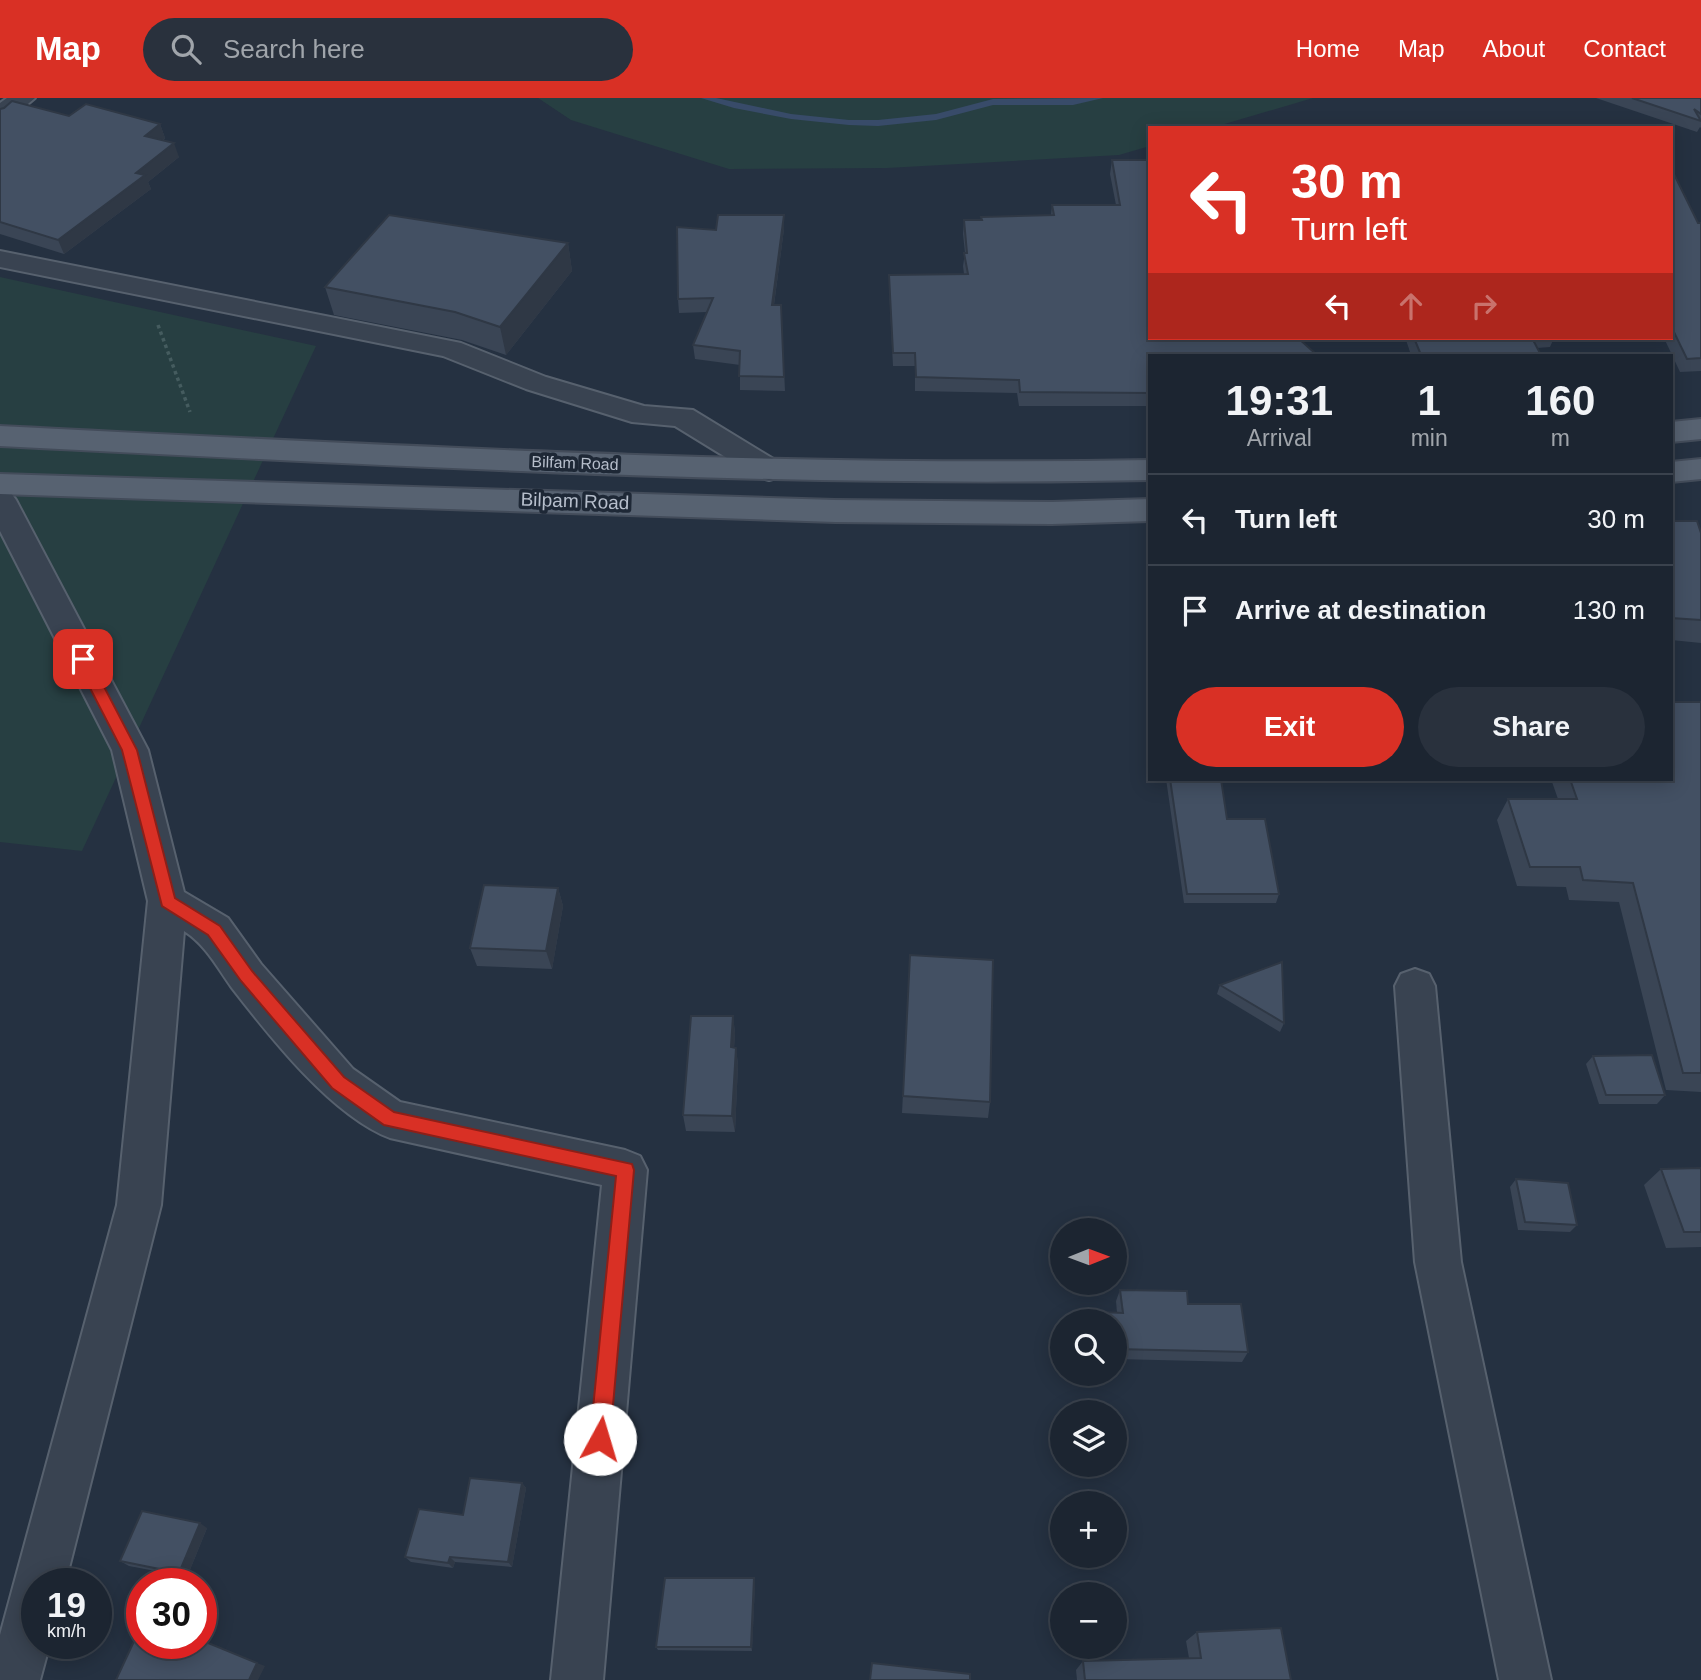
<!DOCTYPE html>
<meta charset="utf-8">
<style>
:root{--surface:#1c2531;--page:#29313d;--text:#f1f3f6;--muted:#a0a5ab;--line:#3a424d;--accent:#d93025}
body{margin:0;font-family:Helvetica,sans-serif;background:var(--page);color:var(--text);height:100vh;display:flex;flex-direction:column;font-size:26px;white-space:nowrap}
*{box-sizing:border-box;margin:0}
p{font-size:23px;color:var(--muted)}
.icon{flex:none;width:38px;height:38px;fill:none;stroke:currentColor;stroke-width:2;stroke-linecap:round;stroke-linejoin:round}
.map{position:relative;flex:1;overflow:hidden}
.side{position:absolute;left:1148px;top:256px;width:525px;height:427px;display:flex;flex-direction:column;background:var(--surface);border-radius:0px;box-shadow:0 4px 18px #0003,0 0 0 2px var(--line)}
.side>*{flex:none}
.top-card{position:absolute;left:1148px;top:28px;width:525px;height:214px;border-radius:0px;box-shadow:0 4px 18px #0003,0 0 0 2px var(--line);background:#d93025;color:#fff;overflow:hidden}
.needle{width:46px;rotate:89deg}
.controls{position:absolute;left:1050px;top:1120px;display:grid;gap:14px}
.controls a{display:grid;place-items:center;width:77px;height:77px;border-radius:50%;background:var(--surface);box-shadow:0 4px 18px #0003,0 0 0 2px var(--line);font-size:35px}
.speed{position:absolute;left:21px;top:1470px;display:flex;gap:14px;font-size:35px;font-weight:700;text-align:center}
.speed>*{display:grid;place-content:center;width:91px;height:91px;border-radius:50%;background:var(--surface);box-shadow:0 4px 18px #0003,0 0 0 2px var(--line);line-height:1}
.speed small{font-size:18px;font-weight:400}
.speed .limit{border:10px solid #d22;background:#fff;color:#111}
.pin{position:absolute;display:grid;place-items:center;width:60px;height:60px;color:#fff;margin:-30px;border-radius:14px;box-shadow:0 4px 10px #0006}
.me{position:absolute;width:77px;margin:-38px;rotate:6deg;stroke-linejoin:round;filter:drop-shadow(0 0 5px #0008)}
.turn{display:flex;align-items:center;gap:24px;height:147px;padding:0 28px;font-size:32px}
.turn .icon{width:91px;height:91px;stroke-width:2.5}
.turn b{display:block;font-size:49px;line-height:60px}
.lanes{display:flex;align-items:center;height:66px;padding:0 28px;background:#0003;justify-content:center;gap:35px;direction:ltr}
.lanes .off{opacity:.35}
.eta{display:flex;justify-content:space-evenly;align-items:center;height:119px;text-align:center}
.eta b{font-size:42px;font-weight:600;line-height:49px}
.action{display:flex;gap:14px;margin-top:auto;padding:14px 28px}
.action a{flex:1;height:80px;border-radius:42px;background:var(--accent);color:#fff;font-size:28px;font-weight:600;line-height:80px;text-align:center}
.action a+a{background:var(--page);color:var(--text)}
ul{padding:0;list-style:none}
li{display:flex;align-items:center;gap:21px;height:91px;padding:0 28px;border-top:2px solid var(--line)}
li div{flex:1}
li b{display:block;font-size:26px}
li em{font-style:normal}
header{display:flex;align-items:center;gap:42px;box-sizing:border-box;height:98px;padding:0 35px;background:var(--accent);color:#fff}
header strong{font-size:33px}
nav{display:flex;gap:38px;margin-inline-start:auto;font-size:24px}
.search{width:490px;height:63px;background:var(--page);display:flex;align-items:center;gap:18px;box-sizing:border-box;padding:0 24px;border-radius:38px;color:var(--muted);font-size:26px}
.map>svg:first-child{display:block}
</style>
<header>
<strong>Map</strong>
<div class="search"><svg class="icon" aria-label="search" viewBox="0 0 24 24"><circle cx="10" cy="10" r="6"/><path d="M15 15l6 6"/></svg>Search here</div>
<nav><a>Home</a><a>Map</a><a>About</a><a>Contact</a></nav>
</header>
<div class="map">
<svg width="1701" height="1582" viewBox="0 0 1701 1582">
<rect width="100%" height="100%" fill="#253141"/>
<g fill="#273f42">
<path d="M 538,0 L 1313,0 L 1211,30 L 1150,30 L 1150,48 L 1119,57 L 887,70 L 729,71 L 571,22 Z"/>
<path d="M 0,179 L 316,248 L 82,753 L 0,744 Z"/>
</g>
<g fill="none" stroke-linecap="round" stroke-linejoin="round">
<path fill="#384b69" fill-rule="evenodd" d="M 701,0 L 716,0 L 791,16 L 849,22 L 878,22 L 936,16 L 993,1 L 1103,0 L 1073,7 L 993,7 L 936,22 L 878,28 L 849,27 L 791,21 L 734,10 Z"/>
<g stroke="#57616e" stroke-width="4">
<g id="minor">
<path d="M 7,0 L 35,0 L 9,22 L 0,24 L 0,5 Z"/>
<path d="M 0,153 L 461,245 L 546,279 L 644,308 L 693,312 L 780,365 L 784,372 L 780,379 L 769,382 L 758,379 L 675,328 L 632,324 L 526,291 L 443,258 L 0,169 Z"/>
<path d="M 0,391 L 11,395 L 16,402 L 148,652 L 184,794 L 228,820 L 261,866 L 353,971 L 400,1004 L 625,1052 L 640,1058 L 647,1072 L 603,1582 L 551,1582 L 602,1087 L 390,1040 C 332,1018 270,939 232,890 C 217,869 206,847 184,833 L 161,1107 L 65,1486 L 37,1486 L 37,1545 L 50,1545 L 40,1582 L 0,1582 L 0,1537 L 117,1107 L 148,803 L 112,652 L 0,433 Z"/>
<path d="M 1415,871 L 1429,876 L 1435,888 L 1461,1164 L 1551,1582 L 1499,1582 L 1415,1164 L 1395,888 L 1401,876 Z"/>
</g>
</g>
<g stroke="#434c5a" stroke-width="4">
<g id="major">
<path d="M 1701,321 L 1701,341 L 1671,344 L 1671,324 Z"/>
<path d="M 0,328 C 383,347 766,369 1150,362 L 1150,382 C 766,390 383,367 0,348 Z"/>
<path d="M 1701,361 L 1701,381 L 1671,384 L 1671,364 Z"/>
<path d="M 0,376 L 835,402 L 1052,404 L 1150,401 L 1150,423 L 1052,426 L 835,424 L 0,396 Z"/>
</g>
</g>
<path stroke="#455c5f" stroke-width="3.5" stroke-dasharray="3.5 3.5" stroke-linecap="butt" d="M 158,227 L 190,314"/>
<use href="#minor" fill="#394351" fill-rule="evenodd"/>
<use href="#major" fill="#576271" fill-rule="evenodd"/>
</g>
<g fill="#3a4555">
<path d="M 1596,0 L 1701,0 L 1701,30 L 1700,29 L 1697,34 Z"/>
<path d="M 0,11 L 160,26 L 165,40 L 163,43 L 179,59 L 148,84 L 151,91 L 64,156 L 0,136 Z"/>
<path d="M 1112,62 L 1150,257 L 1150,308 L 1019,308 L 1017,295 L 915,293 L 915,268 L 893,268 L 889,190 L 889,177 L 964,176 L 963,168 L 965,155 L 963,136 L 964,122 L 981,122 L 1051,117 L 1052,107 L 1116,107 L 1110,76 Z"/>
<path d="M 1671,70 L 1698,125 L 1701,125 L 1701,273 L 1680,274 L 1664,240 L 1671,240 Z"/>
<path d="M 784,117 L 784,131 L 774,207 L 781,207 L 785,293 L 740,292 L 740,267 L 695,261 L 693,247 L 707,214 L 679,215 L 678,201 L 716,132 Z"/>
<path d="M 568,145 L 572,173 L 506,257 L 462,242 L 334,217 L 325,189 Z"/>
<path d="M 1385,240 L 1554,240 L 1550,249 L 1537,250 L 1541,257 L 1411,257 L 1406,242 L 1386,243 Z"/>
<path d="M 1671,423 L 1701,435 L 1701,545 L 1671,542 Z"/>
<path d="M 1701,604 L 1701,994 L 1666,992 L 1619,804 L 1569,802 L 1566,789 L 1517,788 L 1497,722 L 1508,701 L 1558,701 L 1551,681 L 1671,681 Z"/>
<path d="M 1166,681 L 1221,681 L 1227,721 L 1279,796 L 1276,805 L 1184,805 Z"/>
<path d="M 558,790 L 563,808 L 552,871 L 477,868 L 470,850 Z"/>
<path d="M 910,857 L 990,1004 L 988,1020 L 902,1015 Z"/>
<path d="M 1220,887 L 1284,925 L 1280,934 L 1217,896 Z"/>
<path d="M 733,918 L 735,935 L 734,950 L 736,950 L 738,967 L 735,1034 L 686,1033 L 683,1017 Z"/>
<path d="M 1593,958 L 1665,997 L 1657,1006 L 1599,1006 L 1586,966 Z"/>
<path d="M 1701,1070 L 1701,1149 L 1666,1150 L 1644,1087 L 1661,1071 Z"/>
<path d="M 1516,1081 L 1577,1127 L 1570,1134 L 1518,1132 L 1510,1089 Z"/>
<path d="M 1120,1192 L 1188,1206 L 1248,1254 L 1242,1264 L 1115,1261 L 1115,1223 L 1073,1223 L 1077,1213 L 1117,1215 L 1116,1203 Z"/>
<path d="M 522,1385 L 526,1390 L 512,1469 L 455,1464 L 453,1470 L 411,1464 L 405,1459 L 463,1417 Z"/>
<path d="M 207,1430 L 187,1479 L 129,1468 L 120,1463 Z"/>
<path d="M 754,1480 L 755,1485 L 752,1553 L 658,1552 L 656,1549 Z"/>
<path d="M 1197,1534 L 1291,1582 L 1077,1582 L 1076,1572 L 1083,1563 L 1189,1560 L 1186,1543 Z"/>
</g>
<g fill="#2f3845">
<path d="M 160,26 L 165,40 L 151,52 L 145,38 Z"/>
<path d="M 174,45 L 179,59 L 148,84 L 151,91 L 64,156 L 58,142 L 136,75 Z"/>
<path d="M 784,117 L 784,131 L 772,221 L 772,207 Z"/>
<path d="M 568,145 L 572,173 L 506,257 L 500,229 Z"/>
<path d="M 558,790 L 563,808 L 552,871 L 546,853 Z"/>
<path d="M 733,918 L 735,935 L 733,966 L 731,949 Z"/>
<path d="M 736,950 L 738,967 L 735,1034 L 732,1018 Z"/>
<path d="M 522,1385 L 526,1390 L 512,1469 L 508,1464 Z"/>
<path d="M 200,1425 L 207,1430 L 187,1479 L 179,1475 Z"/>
<path d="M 450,1459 L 455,1464 L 453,1470 L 448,1465 Z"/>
<path d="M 754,1480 L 755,1485 L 752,1553 L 751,1549 Z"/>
<path d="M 257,1565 L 265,1568 L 258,1582 L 249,1582 Z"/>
</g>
<g fill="#435063" stroke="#2f3845" stroke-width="2">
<path d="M 1632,0 L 1701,0 L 1701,16 L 1694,11 L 1701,23 Z"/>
<path d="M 12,3 L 69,18 L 86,6 L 160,26 L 145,38 L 174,45 L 136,75 L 145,77 L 58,142 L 0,124 L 0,11 L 4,10 Z"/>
<path d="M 1112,62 L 1150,62 L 1150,240 L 1298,240 L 1317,257 L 1150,257 L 1150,295 L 1020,294 L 1019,282 L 916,279 L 915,255 L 893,255 L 889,177 L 968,176 L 964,155 L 967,155 L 964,122 L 982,122 L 981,119 L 1054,117 L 1052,107 L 1120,107 Z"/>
<path d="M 1671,70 L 1698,125 L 1701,125 L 1701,260 L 1687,261 L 1671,228 Z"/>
<path d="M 389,117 L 568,145 L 500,229 L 455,214 L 325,189 Z"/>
<path d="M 718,117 L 784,117 L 772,207 L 781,207 L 784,279 L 739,278 L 740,253 L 693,247 L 713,200 L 678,201 L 677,129 L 716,132 Z"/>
<path d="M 1414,240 L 1532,240 L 1541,257 L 1421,257 Z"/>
<path d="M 1671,423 L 1697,423 L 1701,435 L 1701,522 L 1671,520 Z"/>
<path d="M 1671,604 L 1701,604 L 1701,975 L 1683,975 L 1633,785 L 1583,782 L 1580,769 L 1530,769 L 1508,701 L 1577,701 L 1570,681 L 1671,681 Z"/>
<path d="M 1170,681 L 1221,681 L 1227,721 L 1265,721 L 1279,796 L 1187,796 Z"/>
<path d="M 484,787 L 558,790 L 546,853 L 470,850 Z"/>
<path d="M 910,857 L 993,862 L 990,1004 L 903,998 Z"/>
<path d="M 1282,864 L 1284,925 L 1220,887 Z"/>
<path d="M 691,918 L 733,918 L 731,949 L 736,950 L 732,1018 L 683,1017 Z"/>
<path d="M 1652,957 L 1665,997 L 1606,997 L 1593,958 Z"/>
<path d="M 1701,1070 L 1701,1134 L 1684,1134 L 1661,1071 Z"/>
<path d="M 1516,1081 L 1568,1085 L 1577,1127 L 1525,1124 Z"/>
<path d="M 1120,1192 L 1187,1193 L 1188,1206 L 1241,1206 L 1248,1254 L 1115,1251 L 1115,1223 L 1077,1223 L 1077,1213 L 1123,1215 Z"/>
<path d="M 470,1380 L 522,1385 L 508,1464 L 450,1459 L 448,1465 L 405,1459 L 419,1411 L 463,1417 Z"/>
<path d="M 142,1413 L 200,1425 L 179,1475 L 120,1463 Z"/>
<path d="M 665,1480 L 754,1480 L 751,1549 L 656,1549 Z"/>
<path d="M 142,1526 L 142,1545 L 201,1545 L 201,1542 L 257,1565 L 249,1582 L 116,1582 Z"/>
<path d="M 1281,1530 L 1291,1582 L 1085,1582 L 1083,1563 L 1201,1560 L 1197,1534 Z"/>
<path d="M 872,1565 L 970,1576 L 970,1582 L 870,1582 Z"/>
</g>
<path fill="#d93025" stroke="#8d1f18" stroke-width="2" d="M 83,556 L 88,558 L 137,652 L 175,800 L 220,828 L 252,873 L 344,979 L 394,1014 L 632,1066 L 634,1072 L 610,1341 L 607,1348 L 600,1351 L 593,1348 L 590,1341 L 616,1078 L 384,1027 L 332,990 L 241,883 L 208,837 L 162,808 L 122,652 L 75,561 Z"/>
<g text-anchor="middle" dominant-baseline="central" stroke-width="7" stroke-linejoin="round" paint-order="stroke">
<g font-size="16" fill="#b6becb" stroke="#1e2836">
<text transform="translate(575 365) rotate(2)">Bilfam Road</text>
</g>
<g font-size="19" fill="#b6becb" stroke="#1e2836">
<text transform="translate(575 403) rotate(2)">Bilpam Road</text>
</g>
</g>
</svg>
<div class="controls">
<a><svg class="needle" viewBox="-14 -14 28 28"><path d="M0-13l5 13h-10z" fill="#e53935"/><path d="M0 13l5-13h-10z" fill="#a0a5ab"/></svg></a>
<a><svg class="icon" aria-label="search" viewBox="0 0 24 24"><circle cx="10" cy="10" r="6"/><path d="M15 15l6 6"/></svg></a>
<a><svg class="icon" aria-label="layers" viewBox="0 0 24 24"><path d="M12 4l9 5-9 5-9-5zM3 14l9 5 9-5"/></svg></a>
<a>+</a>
<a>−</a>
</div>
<div class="speed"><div>19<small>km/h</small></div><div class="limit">30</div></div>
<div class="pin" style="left:83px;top:561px;background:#d93025"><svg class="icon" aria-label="arrive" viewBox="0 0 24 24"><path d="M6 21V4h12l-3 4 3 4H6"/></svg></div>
<svg class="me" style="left:600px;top:1341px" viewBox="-20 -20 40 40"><circle r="19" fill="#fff"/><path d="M0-13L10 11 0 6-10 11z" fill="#d93025"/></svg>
<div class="top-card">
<div class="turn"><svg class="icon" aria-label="left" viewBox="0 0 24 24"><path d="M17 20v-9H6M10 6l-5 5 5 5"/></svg><div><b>30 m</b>Turn left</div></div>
<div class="lanes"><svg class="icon" aria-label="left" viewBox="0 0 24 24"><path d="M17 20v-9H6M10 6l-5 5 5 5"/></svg><svg class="icon off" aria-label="ahead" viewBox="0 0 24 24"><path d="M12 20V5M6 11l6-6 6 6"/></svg><svg class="icon off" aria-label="right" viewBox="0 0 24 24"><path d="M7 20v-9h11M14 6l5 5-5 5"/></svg></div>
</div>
<section class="side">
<div class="eta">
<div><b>19:31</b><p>Arrival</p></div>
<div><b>1</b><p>min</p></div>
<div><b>160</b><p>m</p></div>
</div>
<ul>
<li><svg class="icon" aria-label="left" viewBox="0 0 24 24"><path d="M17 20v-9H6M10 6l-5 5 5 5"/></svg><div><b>Turn left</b></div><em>30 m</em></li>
<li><svg class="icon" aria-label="arrive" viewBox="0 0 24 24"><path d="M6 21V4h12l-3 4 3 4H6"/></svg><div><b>Arrive at destination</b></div><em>130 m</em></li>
</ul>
<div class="action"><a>Exit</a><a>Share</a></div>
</section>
</div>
